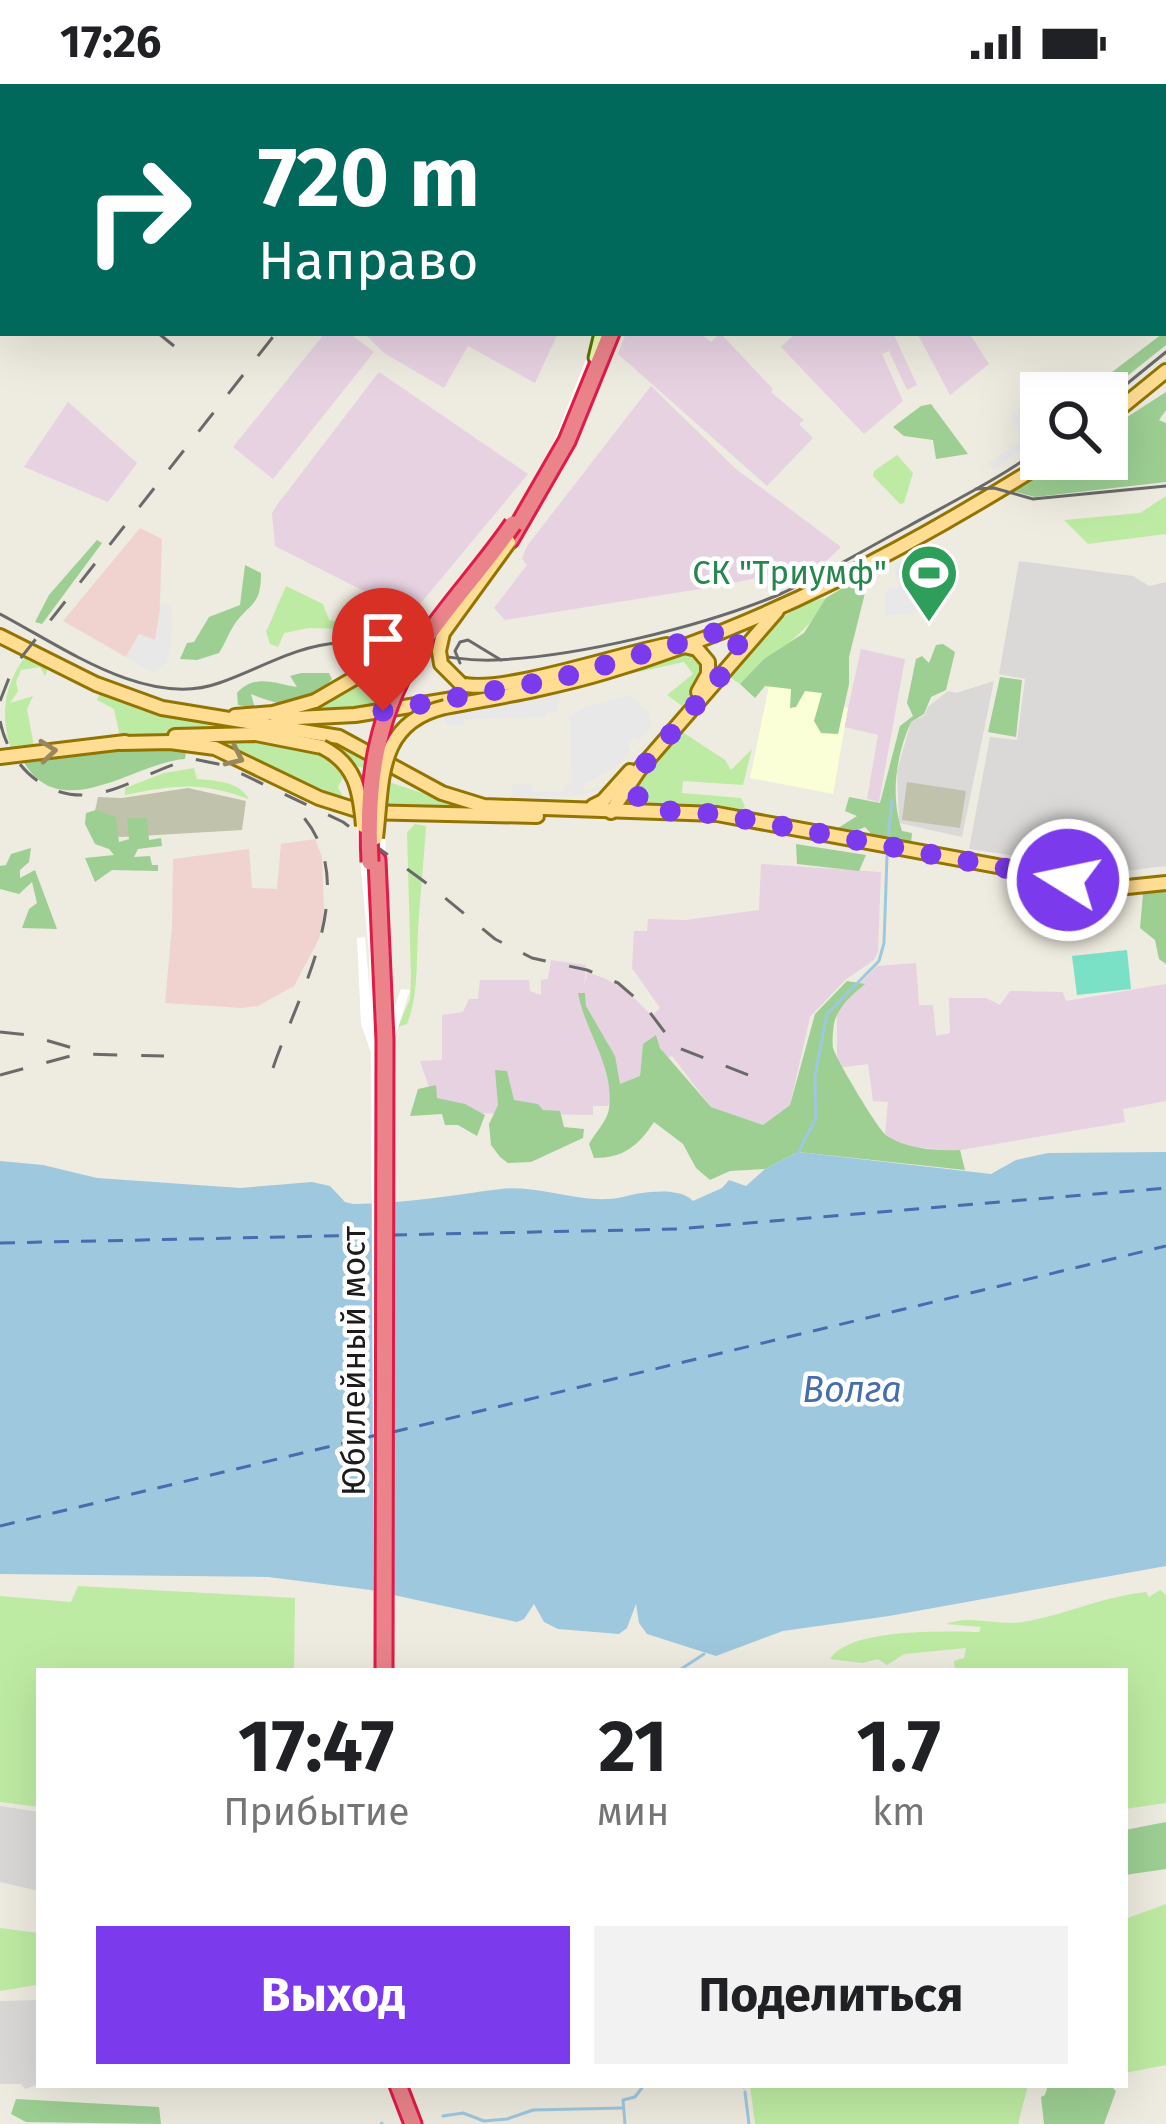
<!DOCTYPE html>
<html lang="ru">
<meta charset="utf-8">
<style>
:root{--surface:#fff;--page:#f2f2f2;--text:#202124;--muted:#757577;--accent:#7c3aed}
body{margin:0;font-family:"Fira Sans",sans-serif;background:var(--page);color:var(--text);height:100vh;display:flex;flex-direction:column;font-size:45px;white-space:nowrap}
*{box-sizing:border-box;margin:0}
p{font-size:39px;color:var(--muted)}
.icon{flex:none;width:66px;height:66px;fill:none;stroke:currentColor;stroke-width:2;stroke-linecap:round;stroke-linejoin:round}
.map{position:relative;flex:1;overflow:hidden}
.panel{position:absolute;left:36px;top:1584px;width:1092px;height:420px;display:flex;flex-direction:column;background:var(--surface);border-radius:0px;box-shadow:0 12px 48px #0002}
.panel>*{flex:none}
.banner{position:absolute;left:0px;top:0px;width:1167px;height:252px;box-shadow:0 12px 48px #0002;background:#00695c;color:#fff;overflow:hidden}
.tools{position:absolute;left:1020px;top:288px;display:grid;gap:24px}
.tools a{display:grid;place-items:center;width:108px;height:108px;border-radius:0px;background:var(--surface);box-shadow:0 12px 48px #0002;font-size:60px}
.pin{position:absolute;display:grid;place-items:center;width:102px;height:102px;color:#fff;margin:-123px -51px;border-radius:50% 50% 50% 0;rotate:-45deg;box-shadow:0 0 12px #0007}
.pin .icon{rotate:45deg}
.me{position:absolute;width:132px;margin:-66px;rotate:280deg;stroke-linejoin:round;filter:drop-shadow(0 0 9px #0008)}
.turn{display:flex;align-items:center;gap:42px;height:252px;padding:0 60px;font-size:54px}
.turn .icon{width:156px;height:156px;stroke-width:2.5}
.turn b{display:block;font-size:84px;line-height:102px}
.eta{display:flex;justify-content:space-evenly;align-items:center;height:204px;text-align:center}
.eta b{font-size:72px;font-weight:700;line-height:84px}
.button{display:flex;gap:24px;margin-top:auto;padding:24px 60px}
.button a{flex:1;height:138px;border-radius:0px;background:var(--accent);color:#fff;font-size:48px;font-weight:700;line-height:138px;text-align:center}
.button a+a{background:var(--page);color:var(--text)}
.status{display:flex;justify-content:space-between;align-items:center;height:84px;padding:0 60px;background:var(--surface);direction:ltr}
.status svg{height:33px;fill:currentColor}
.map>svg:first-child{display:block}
</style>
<div class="status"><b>17:26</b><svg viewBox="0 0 49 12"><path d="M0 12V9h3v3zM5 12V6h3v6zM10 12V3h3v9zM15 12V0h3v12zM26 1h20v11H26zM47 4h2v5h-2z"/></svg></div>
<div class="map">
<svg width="1166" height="2040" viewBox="0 0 1166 2040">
<rect width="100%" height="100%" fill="#eeebe0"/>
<g fill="#dad9d8">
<path d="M 1019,477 L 1133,492 L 1149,502 L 1166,498 L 1166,782 L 1125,787 L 969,765 L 990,653 L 1017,656 L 1025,595 L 999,590 Z"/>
<path d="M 994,597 L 962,753 L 899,739 L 897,687 L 911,638 L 925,631 L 928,623 L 948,607 L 956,609 Z"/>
<path d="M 0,1722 L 39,1728 L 39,1807 L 0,1798 Z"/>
<path d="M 39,1916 L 39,2000 L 25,2005 L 21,2000 L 0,2000 L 0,1917 Z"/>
</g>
<g fill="#f0d3ce">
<path d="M 140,444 L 162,455 L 159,546 L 155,556 L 139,550 L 126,573 L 63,537 Z"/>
<path d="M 315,755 L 322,773 L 324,826 L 319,855 L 294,902 L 258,922 L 241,924 L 165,919 L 172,843 L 173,775 L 249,765 L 252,804 L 277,805 L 281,760 Z"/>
</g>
<g fill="#e7d2e1">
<path d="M 325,249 L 349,249 L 374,268 L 273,395 L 233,363 Z"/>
<path d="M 364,249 L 558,249 L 535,299 L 468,262 L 444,304 L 384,269 Z"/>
<path d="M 626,249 L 700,249 L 711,258 L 720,249 L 773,305 L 771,308 L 804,336 L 799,340 L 813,354 L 767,402 L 618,270 Z"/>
<path d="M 796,249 L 893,249 L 917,301 L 907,306 L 889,267 L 882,270 L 903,317 L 864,350 L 781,263 Z"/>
<path d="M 917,249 L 969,249 L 989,280 L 950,311 Z"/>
<path d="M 379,288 L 528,390 L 411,531 L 275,462 L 272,429 L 277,421 Z"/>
<path d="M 651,302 L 736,385 L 841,463 L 824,479 L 719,502 L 505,536 L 494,524 L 527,481 L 522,475 L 527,462 Z"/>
<path d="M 68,318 L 137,379 L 108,418 L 24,383 Z"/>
<path d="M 861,565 L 905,575 L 879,718 L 867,715 L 878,651 L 844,643 Z"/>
<path d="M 761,780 L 881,788 L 878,867 L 874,876 L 845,896 L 810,933 L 790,1021 L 763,1041 L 711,1023 L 672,972 L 667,974 L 654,953 L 643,960 L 640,992 L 614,1006 L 608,1022 L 593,1022 L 593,1031 L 469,1029 L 435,1020 L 420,977 L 442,976 L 442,931 L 463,928 L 469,915 L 478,915 L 480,896 L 529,896 L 530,907 L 541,911 L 541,896 L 548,895 L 551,876 L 586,881 L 584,904 L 587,888 L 606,895 L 627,907 L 652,932 L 660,924 L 632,884 L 634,847 L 647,847 L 648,835 L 686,836 L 759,826 Z"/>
<path d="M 916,879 L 919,921 L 933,921 L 936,952 L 950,949 L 949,914 L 986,914 L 1000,921 L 1010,907 L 1063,908 L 1066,917 L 1166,900 L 1166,1017 L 1123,1025 L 1125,1038 L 955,1067 L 884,1060 L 888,1018 L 873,1017 L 868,980 L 837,984 L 837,923 L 877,882 Z"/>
</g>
<path fill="#faffd8" d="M 769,602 L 823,609 L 822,619 L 848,624 L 833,710 L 750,694 Z"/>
<g fill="#c0c2ac">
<path d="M 907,698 L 966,707 L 960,744 L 902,736 Z"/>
<path d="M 188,704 L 246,717 L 242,746 L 123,753 L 105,752 L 93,736 L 98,713 L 122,714 Z"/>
</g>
<g fill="#beeba3">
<path d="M 897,371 L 913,389 L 904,419 L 900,420 L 873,392 L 874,387 Z"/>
<path d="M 1166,412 L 1166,450 L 1088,460 L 1064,436 L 1140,429 Z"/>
<path d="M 286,502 L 323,520 L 329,536 L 343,539 L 343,545 L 309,544 L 284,549 L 278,563 L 270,560 L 266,548 Z"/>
<path d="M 826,514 C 809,552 769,570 740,600 L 728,592 C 757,557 781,523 826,514 Z"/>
<path d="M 685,567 L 694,569 L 704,579 L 700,599 L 682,622 L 667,611 L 693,590 L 684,578 L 574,602 Z"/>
<path d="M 25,573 L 48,584 L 45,592 L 40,583 L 21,586 L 16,598 L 18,607 L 10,619 L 33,612 L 27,625 L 34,662 L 11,664 C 0,631 4,601 25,573 Z"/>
<path d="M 401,573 L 408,574 L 383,623 L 277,633 L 327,617 Z"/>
<path d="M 100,608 C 131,622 163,633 197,638 C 263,649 305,643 369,671 L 367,685 C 343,680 328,660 305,652 L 173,648 L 120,653 L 114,625 L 97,616 Z"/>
<path d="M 681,647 L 725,676 L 731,686 L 752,665 L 743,701 L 683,697 L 682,709 L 741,714 L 745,722 L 741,727 L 651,722 L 639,711 L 639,694 Z"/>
<path d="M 201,653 C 251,654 306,654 346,688 L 338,703 L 345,717 Z"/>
<path d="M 194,684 L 197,695 C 217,697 238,697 249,715 C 198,697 176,701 125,711 L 125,704 L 164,689 Z"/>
<path d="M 386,697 L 476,727 L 385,723 Z"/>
<path d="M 415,740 L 426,742 C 424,776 420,811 418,846 C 416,878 419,910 407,940 L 398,943 L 410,915 L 411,894 L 407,748 Z"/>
<path d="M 78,1502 L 295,1514 L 294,1587 L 39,1587 L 39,1723 L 0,1718 L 0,1512 L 71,1518 Z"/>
<path d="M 1160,1506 L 1166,1511 L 1166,1719 L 1125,1725 L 1125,1587 L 955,1587 L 954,1577 L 964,1574 L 966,1564 L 904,1570 L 887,1581 L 878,1575 L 862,1579 L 830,1575 C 849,1544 944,1547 979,1548 L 981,1543 L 946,1540 C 969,1530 998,1542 1023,1538 C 1065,1531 1104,1512 1146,1508 L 1149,1513 Z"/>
<path d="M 1166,1820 L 1166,1981 L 1125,1989 L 1125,1835 Z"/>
<path d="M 0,1844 L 39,1849 L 36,1901 L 0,1907 Z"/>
<path d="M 750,2001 L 1028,2001 L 1018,2040 L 755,2040 Z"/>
</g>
<g fill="#9dcf93">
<path d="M 1166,247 L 1166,261 L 1106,309 L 1099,309 L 1095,301 Z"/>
<path d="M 1166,308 L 1166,326 L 1159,336 L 1166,339 L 1166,398 L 1035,413 L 1012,407 L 1061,375 L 1107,375 L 1107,346 Z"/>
<path d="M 931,320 L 968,370 L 936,375 L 933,356 L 904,352 L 893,343 L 921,322 Z"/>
<path d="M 97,456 L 102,459 L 42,540 L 35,538 L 49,511 Z"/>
<path d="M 245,481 L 261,489 C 261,523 250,518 234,541 C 228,550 225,560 219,569 L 197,576 L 180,575 L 187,559 L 194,558 L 209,533 L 240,521 Z"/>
<path d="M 859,494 L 868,497 L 849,573 L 849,600 L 838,650 L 821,649 L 814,637 L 822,609 L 805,607 L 796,623 L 790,624 L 791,605 L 765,602 L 755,614 L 740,600 L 764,575 L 804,549 L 826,514 Z"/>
<path d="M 943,560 L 955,568 L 946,606 L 931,613 L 924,630 L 911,638 C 896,671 890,712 902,747 L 912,749 L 911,759 L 875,754 L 865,743 L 851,749 L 835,746 L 857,732 L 845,727 L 849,713 L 880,719 L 900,642 L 913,632 L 907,619 L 916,575 L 922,572 L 929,579 L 936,561 Z"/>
<path d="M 301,589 L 329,589 L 332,595 C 304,627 287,624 251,610 L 255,624 L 238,621 L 237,609 C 255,589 276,600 297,603 L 290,592 Z"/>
<path d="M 1000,593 L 1022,596 L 1016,653 L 988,648 Z"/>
<path d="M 166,664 L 186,668 L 185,675 C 135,678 59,744 22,675 Z"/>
<path d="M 96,726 L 116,733 L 119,758 L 129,755 L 127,734 L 147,734 L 149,756 L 161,754 L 162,762 L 138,765 L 134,773 L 150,772 L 152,781 L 158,781 L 158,787 L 112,786 L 95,798 L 85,774 L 114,771 L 109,765 L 95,760 L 85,740 L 86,729 Z"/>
<path d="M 796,760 L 866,771 L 859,787 L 797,780 Z"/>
<path d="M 31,764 L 29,778 L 20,786 L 20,794 L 35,786 L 57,845 L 22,844 L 29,825 L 37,819 L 32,798 L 19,810 L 0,805 L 0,782 L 6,781 L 11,770 Z"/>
<path d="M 1166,806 L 1166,880 L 1159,875 L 1155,856 L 1140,844 L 1143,810 Z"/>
<path d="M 847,897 L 865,900 C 853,910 840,921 835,936 C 833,942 832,958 833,964 C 835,973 878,1046 887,1052 C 907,1065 937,1067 960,1066 L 965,1086 L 798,1068 L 765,1085 L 730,1087 L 710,1096 L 696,1084 L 683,1060 L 654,1038 C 638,1062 624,1074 594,1074 L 589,1060 C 595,1049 607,1037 609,1025 C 615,983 585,948 578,909 L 585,909 L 586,922 L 615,972 L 620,1000 L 640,992 L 643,960 L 656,951 L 660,964 L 711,1023 L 763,1041 L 790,1021 L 815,930 Z"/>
<path d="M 495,986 L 507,987 L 514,1016 L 538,1020 L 543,1026 L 560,1027 L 564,1043 L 584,1045 L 583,1054 L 531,1078 L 508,1079 L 500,1073 L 491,1061 L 489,1040 L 498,1021 Z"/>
<path d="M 436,1001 L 437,1014 L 465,1020 L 485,1031 L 477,1052 L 458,1041 L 445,1041 L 442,1030 L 410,1032 L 418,1005 Z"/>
<path d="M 1166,1738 L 1166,1785 L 1125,1791 L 1125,1746 Z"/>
<path d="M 1048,2001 L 1110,2001 L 1116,2007 L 1104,2040 L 1044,2040 L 1041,2013 L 1045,2011 Z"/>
<path d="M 16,2015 L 159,2023 L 161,2040 L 26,2038 L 11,2030 Z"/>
</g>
<path fill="#7ae1c6" d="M 1127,866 L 1131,905 L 1077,911 L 1072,872 Z"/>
<g fill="#e8e8e8">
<path d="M 1041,315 L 1041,352 L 994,386 L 988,379 L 1022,356 L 1009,333 L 1019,324 L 1027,327 Z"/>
<path d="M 924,468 L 940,476 L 942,493 L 934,521 L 907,530 L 885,531 L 886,506 L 899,503 L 894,481 Z"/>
<path d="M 161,520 L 172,522 L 171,561 L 166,579 L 154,589 L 126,573 L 139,550 L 155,556 Z"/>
<path d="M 562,604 L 556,628 L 547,628 L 546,633 L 464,635 L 463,641 L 446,641 L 444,633 L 434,634 L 434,630 Z"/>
<path d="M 630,611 L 650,630 L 650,645 L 639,656 L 634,652 L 627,661 L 631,666 L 613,685 L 584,700 L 585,707 L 605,701 L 660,644 L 606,704 L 576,712 L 512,713 L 512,700 L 531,701 L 532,708 L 563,708 L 564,701 L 572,701 L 570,632 L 586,623 Z"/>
</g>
<path fill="#9ec8de" d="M 798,1068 L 991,1090 L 1016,1076 L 1048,1069 L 1166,1068 L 1166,1482 L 889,1532 L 783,1547 L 716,1572 L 647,1550 L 639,1539 L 636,1520 L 627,1544 L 619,1550 L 558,1545 L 544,1538 L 534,1520 L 524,1535 L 517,1538 L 371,1506 L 268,1493 L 0,1490 L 0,1077 L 43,1081 L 97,1094 L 240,1104 L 312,1098 L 330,1102 L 345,1118 L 353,1120 C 404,1120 452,1111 501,1105 C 540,1100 584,1122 623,1113 C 641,1108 679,1102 693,1117 L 722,1104 L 729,1096 L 746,1102 L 765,1085 Z"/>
<path fill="#fff" d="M 596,249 L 605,281 L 447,549 L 443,574 L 460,603 L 434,561 L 411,599 L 392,647 L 415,628 L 429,623 L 396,659 L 384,713 L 391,934 L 401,905 L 410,906 L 391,965 L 389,1587 L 374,1587 L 371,969 L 361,940 L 357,854 L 365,853 L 370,912 L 369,870 L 353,700 L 322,663 L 364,708 L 417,551 L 523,419 L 553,360 Z"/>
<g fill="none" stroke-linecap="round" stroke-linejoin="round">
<g stroke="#9ec8de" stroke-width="3">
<path d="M 888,754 L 892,716"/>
<path d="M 797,1071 L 816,1034 L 815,992 L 827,930 L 879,877 L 884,859 L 887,772"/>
<path d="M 678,1587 L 704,1570"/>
<path d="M 743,2001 L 744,2003"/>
<path d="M 745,2008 L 749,2040"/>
<path d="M 443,2032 L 463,2029 L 484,2037 L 507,2035 L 533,2026 L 622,2024"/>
<path d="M 381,2040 L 382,2039"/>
<path d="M 625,2040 L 623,2016 L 635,2013 L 644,2001"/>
</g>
<g stroke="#456daf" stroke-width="3" stroke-dasharray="15 12" stroke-linecap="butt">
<path d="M 392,1151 L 677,1145 L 1166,1104"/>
<path d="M 0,1159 L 376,1151"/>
<path d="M 393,1348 L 1166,1162"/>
<path d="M 0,1442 L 377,1351"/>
</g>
<g stroke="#5a7500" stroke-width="15">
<g id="secondary">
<path d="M 481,0 L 486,3"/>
<path d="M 592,0 L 595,3"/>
<path d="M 802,0 L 806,3"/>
<path d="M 493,3 L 495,0"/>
<path d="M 620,3 L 640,0"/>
<path d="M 657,3 L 681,3"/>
<path d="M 751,3 L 753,0"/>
<path d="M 820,3 L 822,0"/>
<path d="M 1091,3 L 1094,0"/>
<path d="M 1105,3 L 1109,0"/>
<path d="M 594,274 L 600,249"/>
</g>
</g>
<g stroke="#937400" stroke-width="18">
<g id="primary">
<path d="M 1107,335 L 1166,287"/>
<path d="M 0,552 L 96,600 L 162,624 L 339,653 L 442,709 L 484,722 L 717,730 L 1099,801 L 1127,803 L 1166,799"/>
<path d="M 684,562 L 697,565 L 708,578 L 708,590 L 698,608"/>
<path d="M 461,600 C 500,611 620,570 667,561"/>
<path d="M 445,623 C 498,613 553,604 606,588 C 763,542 912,462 1050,375"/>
<path d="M 235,632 L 273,629 L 315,617"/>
<path d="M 277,635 L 355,631 L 453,615"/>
<path d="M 175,652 L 256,650 L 322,663"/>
<path d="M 121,659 L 170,658 L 215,664 L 319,714 L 363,728 L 537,732"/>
<path d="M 0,673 L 125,658"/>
<path d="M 593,722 L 603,717 L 630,687"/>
<path d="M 611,728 L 639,686 L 777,527"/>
</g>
</g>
<g stroke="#de1c47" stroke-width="21">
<g id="highway">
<path d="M 721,3 L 723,0"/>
<path d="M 510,456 L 567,357 L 611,249"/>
<path d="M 377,776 L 385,956 L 384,1587"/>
<path d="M 398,2001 L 413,2040"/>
</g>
</g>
<use href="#secondary" stroke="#effcb0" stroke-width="9"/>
<use href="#primary" stroke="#ffde94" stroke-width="12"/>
<use href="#highway" stroke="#ea838a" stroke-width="15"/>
<g stroke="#6a6a6a" stroke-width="3">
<path d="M 1107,316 L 1166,268"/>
<path d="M 976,405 L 994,404 L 1033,415 L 1166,402"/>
<path d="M 0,530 C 63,563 147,625 219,599 C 260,585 296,561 340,559 C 392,557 441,578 494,576 C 577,573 700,543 778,511 C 822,492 865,465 907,443 C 952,418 999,395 1041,364"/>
<path d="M 460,579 L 455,567 L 460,558 L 468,556 L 501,576"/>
</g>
<g stroke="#6a6a6a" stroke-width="3" stroke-dasharray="24 24" stroke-linecap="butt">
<path d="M 332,0 L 336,3"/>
<path d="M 469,3 L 472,0"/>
<path d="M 0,118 L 3,120"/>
<path d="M 158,249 L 174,262"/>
<path d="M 0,617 L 13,584 L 276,249"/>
<path d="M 0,637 C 9,682 47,718 95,710 C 129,704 159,682 193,675 L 223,681 L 343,738 L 433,804 L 495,855 L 532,874 L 587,886 L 618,899 L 645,922 L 676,963 L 769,999"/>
<path d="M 0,948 L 28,951 L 83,967"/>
<path d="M 273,984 C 300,904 372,787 288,718"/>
<path d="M 0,991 L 78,970 L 164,972"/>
</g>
<g stroke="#5a7500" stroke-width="15" stroke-linecap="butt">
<path id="secondary-bridge" d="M 469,0 L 474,3"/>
</g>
<g stroke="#937400" stroke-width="18" stroke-linecap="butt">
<g id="primary-bridge">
<path d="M 461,600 L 441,580 L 439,567 L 443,549 L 509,458"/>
<path d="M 315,617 L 401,567 L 424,548"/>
<path d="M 322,663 C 356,680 360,707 363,742"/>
<path d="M 376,754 C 383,697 376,639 445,623"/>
</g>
</g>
<g stroke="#de1c47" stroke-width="21" stroke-linecap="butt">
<path id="highway-bridge" d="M 370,778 C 366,698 376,625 423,558 C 451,517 485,481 513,440"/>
</g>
<use href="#secondary-bridge" stroke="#effcb0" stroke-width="9"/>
<use href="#primary-bridge" stroke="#ffde94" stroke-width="12"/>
<use href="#highway-bridge" stroke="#ea838a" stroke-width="15"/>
</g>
<defs><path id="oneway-chevron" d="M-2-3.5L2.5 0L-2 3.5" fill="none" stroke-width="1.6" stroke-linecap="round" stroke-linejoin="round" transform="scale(3)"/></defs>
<g stroke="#99875e">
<use href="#oneway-chevron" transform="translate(48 667) rotate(-6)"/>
<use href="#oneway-chevron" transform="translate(235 673) rotate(25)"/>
</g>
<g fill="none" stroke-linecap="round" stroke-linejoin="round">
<path stroke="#7c3aed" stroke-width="21" stroke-dasharray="0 37.8" d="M 383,627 L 557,595 L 731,544 L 739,554 L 735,575 L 640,686 L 634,701 L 640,718 L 656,726 L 717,730 L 1068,796"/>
</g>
<defs>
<g id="stadium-pin" transform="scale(3)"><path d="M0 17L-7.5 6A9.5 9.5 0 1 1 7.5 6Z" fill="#2e9e5b" stroke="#fff"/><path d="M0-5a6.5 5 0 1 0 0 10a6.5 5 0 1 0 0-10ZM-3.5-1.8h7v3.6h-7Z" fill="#fff"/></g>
</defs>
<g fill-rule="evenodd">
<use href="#stadium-pin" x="929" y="489"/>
</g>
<g text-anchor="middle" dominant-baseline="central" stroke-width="9" stroke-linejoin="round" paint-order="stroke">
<g font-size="33" fill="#27864d" stroke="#fff" text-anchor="end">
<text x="887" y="489">СК "Триумф"</text>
</g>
<g font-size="33" fill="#1c1c1c" stroke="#fff">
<text transform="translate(354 1277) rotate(-90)">Юбилейный мост</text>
</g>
<g font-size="36" font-style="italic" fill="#456daf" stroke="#fff">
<text x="852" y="1306">Волга</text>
</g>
</g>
</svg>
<div class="tools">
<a><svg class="icon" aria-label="search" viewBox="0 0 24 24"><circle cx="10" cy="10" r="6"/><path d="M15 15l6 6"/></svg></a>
</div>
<div class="pin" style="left:383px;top:627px;background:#d93025"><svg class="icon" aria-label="arrive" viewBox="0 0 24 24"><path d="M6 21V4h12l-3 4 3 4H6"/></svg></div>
<svg class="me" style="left:1068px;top:796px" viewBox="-20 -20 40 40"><circle r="17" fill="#7c3aed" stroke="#fff" stroke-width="3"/><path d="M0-11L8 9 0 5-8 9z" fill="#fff"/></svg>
<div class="banner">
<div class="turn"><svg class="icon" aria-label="right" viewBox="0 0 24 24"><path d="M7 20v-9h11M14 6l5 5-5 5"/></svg><div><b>720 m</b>Направо</div></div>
</div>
<section class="panel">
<div class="eta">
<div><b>17:47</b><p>Прибытие</p></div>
<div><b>21</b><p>мин</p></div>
<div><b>1.7</b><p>km</p></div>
</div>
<div class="button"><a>Выход</a><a>Поделиться</a></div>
</section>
</div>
